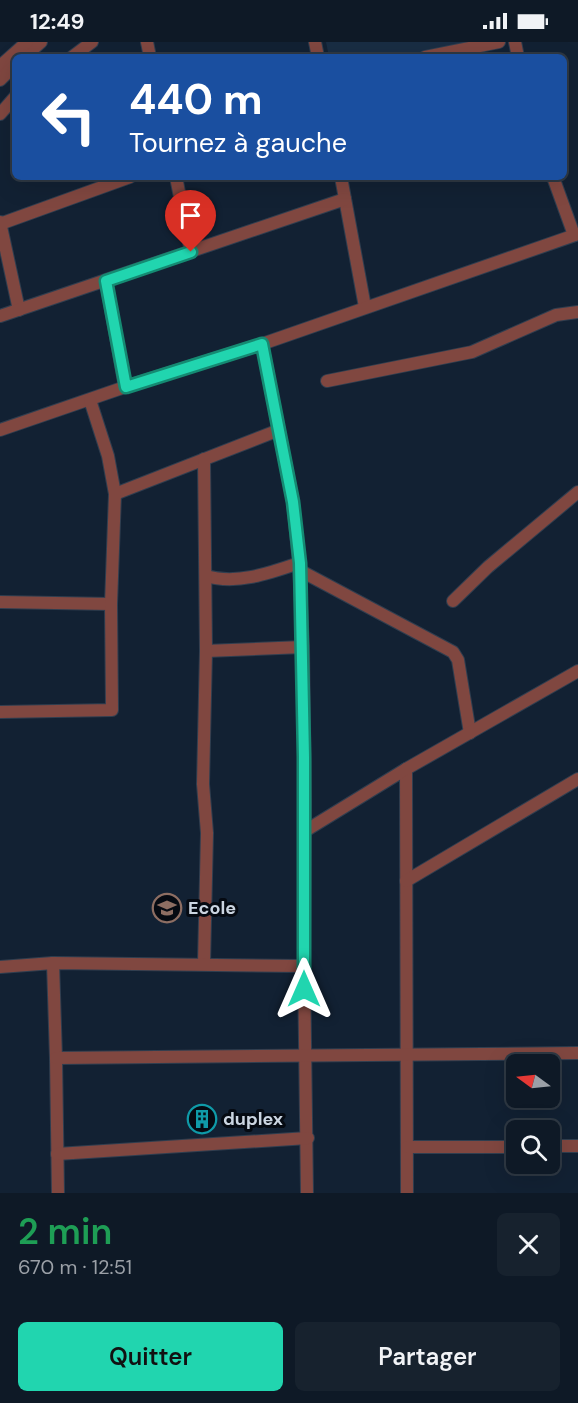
<!DOCTYPE html>
<html lang="fr">
<meta charset="utf-8">
<style>
:root{--surface:#0e1926;--page:#17222e;--text:#f1f3f6;--muted:#9ba0a7;--line:#2e3843;--accent:#21d5af}
body{margin:0;font-family:"DM Sans",sans-serif;background:var(--page);color:var(--text);height:100vh;display:flex;flex-direction:column;font-size:22px;white-space:nowrap}
*{box-sizing:border-box;margin:0}
p{font-size:20px;color:var(--muted)}
.icon{flex:none;width:33px;height:33px;fill:none;stroke:currentColor;stroke-width:2;stroke-linecap:round;stroke-linejoin:round}
.map{position:relative;height:1151px;overflow:hidden}
.sheet{display:flex;flex-direction:column;background:var(--surface);flex:1}
.sheet>*{flex:none}
.top-card{position:absolute;left:12px;top:12px;width:555px;height:126px;border-radius:9px;box-shadow:0 6px 24px #0002,0 0 0 2px var(--line);background:#1a4fa0;color:#fff;overflow:hidden}
.needle{width:39px;rotate:285deg}
.fabs{position:absolute;left:506px;top:1012px;display:grid;gap:12px}
.fabs a{display:grid;place-items:center;width:54px;height:54px;border-radius:9px;background:var(--surface);box-shadow:0 6px 24px #0002,0 0 0 2px var(--line);font-size:30px}
.pin{position:absolute;display:grid;place-items:center;width:51px;height:51px;color:#fff;margin:-62px -26px;border-radius:50% 50% 50% 0;rotate:-45deg;box-shadow:0 0 6px #0007}
.pin .icon{rotate:45deg}
.me{position:absolute;width:66px;margin:-33px;rotate:0deg;stroke-linejoin:round;filter:drop-shadow(0 0 4px #0008)}
.turn{display:flex;align-items:center;gap:21px;height:126px;padding:0 18px;font-size:27px}
.turn .icon{width:78px;height:78px;stroke-width:2.5}
.turn b{display:block;font-size:42px;line-height:51px}
.round{display:grid;place-items:center;flex:none;width:63px;height:63px;border-radius:9px;background:var(--page)}
.head{display:flex;align-items:center;justify-content:space-between;height:102px;padding:0 18px}
h1{font-size:36px;font-weight:600;line-height:45px;color:#1e9e55}
.primary-button{display:flex;gap:12px;margin-top:auto;padding:12px 18px}
.primary-button a{flex:1;height:69px;border-radius:9px;background:var(--accent);color:#111;font-size:24px;font-weight:600;line-height:69px;text-align:center}
.primary-button a+a{background:var(--page);color:var(--text)}
.status{display:flex;justify-content:space-between;align-items:center;height:42px;padding:0 30px;background:var(--surface);direction:ltr}
.status svg{height:16px;fill:currentColor}
.map>svg:first-child{display:block}
</style>
<div class="status"><b>12:49</b><svg viewBox="0 0 49 12"><path d="M0 12V9h3v3zM5 12V6h3v6zM10 12V3h3v9zM15 12V0h3v12zM26 1h20v11H26zM47 4h2v5h-2z"/></svg></div>
<div class="map">
<svg width="578" height="1151" viewBox="0 0 578 1151">
<rect width="100%" height="100%" fill="#122133"/>
<path fill="#192d43" d="M 326,0 L 478,0 L 404,15 L 329,15 Z"/>
<g fill="none" stroke-linecap="round" stroke-linejoin="round">
<g stroke="#303e4f" stroke-width="14">
<g id="minor">
<path d="M 147,0 L 150,15"/>
<path d="M 315,0 L 318,15"/>
<path d="M 515,0 L 518,15"/>
<path d="M 24,15 L 41,0"/>
<path d="M 72,15 L 92,0"/>
<path d="M 425,15 L 499,0"/>
<path d="M 0,24 L 27,0"/>
<path d="M 0,38 L 15,23"/>
<path d="M 0,72 L 15,55"/>
<path d="M 176,135 L 191,210"/>
<path d="M 341,135 L 365,265"/>
<path d="M 553,135 L 574,193"/>
<path d="M 0,180 L 19,268"/>
<path d="M 0,182 L 130,135"/>
<path d="M 106,239 L 125,345"/>
<path d="M 0,274 L 345,157"/>
<path d="M 262,302 L 293,460 L 299,521 L 303,605 L 305,759 L 304,924 L 307,1151"/>
<path d="M 327,339 L 472,310 L 556,273 L 578,270"/>
<path d="M 0,388 L 125,345 L 262,302 L 578,192"/>
<path d="M 115,452 L 279,388"/>
<path d="M 299,528 L 453,610 L 458,618 L 470,691"/>
<path d="M 206,534 C 237,543 270,531 299,521"/>
<path d="M 453,559 L 488,525 L 578,450"/>
<path d="M 0,560 L 111,562"/>
<path d="M 206,609 L 303,605"/>
<path d="M 0,670 L 112,668 L 111,562 L 115,452 L 108,414 L 90,358"/>
<path d="M 406,727 L 407,1151"/>
<path d="M 305,789 L 406,727 L 578,629"/>
<path d="M 406,839 L 578,737"/>
<path d="M 53,921 L 56,1016 L 58,1151"/>
<path d="M 204,922 L 207,791 L 203,742 L 206,609 L 204,417"/>
<path d="M 0,925 L 53,921 L 304,924"/>
<path d="M 56,1016 L 578,1011"/>
<path d="M 549,1104 L 578,1104"/>
<path d="M 407,1105 L 516,1105"/>
<path d="M 57,1112 L 308,1096"/>
</g>
</g>
<use href="#minor" stroke="#804740" stroke-width="12"/>
</g>
<g fill="none" stroke-linecap="round" stroke-linejoin="round">
<g stroke="#158a72" stroke-width="15">
<path id="route" d="M 191,210 L 106,239 L 126,345 L 262,302 L 293,460 L 300,521 L 304,715 L 304,947"/>
</g>
<use href="#route" stroke="#21d5af" stroke-width="10"/>
</g>
<defs>
<g id="school-ring" transform="scale(1.5)"><circle r="9.5" fill="#050a12" stroke="#8d6e63" stroke-width="1.5"/><path d="M0-5L7-2L0 1L-7-2ZM-4 1L0 2.5L4 1V4Q0 6-4 4Z" fill="#8d6e63"/></g>
<g id="building-ring" transform="scale(1.5)"><circle r="9.5" fill="#050a12" stroke="#0f9aa8" stroke-width="1.5"/><path d="M-4-6H4V6H1V3H-1V6H-4ZM-2.5-4.3h1.7v1.8h-1.7ZM.8-4.3h1.7v1.8H.8ZM-2.5-1h1.7V.8h-1.7ZM.8-1h1.7V.8H.8Z" fill="#0f9aa8"/></g>
</defs>
<g fill-rule="evenodd">
<use href="#school-ring" x="167" y="866"/>
<use href="#building-ring" x="202" y="1077"/>
</g>
<g text-anchor="middle" dominant-baseline="central" stroke-width="6" stroke-linejoin="round" paint-order="stroke">
<g font-size="18" font-weight="bold" fill="#cbd5e1" stroke="#050a12" text-anchor="start">
<text x="188" y="866">Ecole</text>
<text x="223" y="1077">duplex</text>
</g>
</g>
</svg>
<div class="fabs">
<a><svg class="needle" viewBox="-14 -14 28 28"><path d="M0-13l5 13h-10z" fill="#e53935"/><path d="M0 13l5-13h-10z" fill="#9ba0a7"/></svg></a>
<a><svg class="icon" aria-label="search" viewBox="0 0 24 24"><circle cx="10" cy="10" r="6"/><path d="M15 15l6 6"/></svg></a>
</div>
<div class="pin" style="left:191px;top:210px;background:#d93025"><svg class="icon" aria-label="arrive" viewBox="0 0 24 24"><path d="M6 21V4h12l-3 4 3 4H6"/></svg></div>
<svg class="me" style="left:304px;top:947px" viewBox="-20 -20 40 40"><path d="M0-17L14 15 0 8-14 15z" fill="#21d5af" stroke="#fff" stroke-width="4"/></svg>
<div class="top-card">
<div class="turn"><svg class="icon" aria-label="left" viewBox="0 0 24 24"><path d="M17 20v-9H6M10 6l-5 5 5 5"/></svg><div><b>440 m</b>Tournez à gauche</div></div>
</div>
</div>
<section class="sheet">
<div class="head"><div><h1>2 min</h1><p>670 m · 12:51</p></div><a class="round"><svg class="icon" aria-label="close" viewBox="0 0 24 24"><path d="M6 6l12 12M18 6L6 18"/></svg></a></div>
<div class="primary-button"><a>Quitter</a><a>Partager</a></div>
</section>
